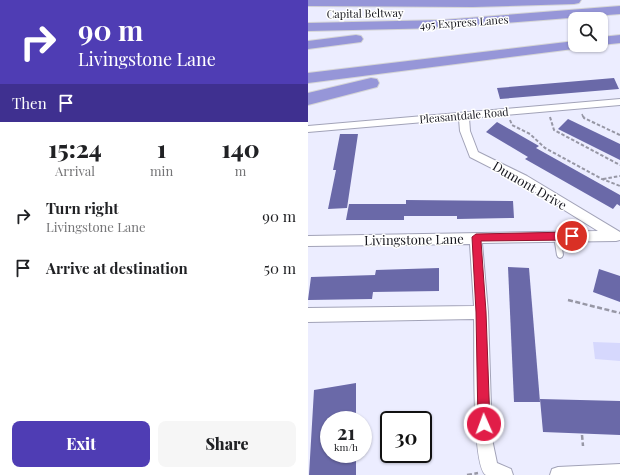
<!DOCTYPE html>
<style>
:root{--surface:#fff;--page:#f6f6f6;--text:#202124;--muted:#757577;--accent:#4f3db4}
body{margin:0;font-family:"Playfair Display",serif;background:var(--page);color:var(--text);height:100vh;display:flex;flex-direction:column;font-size:15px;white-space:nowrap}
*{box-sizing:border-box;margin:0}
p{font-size:13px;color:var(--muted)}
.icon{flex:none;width:22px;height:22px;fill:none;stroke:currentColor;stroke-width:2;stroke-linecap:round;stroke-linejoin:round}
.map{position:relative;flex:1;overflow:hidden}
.details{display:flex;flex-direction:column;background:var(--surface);width:308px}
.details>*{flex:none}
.top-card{background:#4f3db4;color:#fff;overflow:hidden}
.controls{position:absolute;left:260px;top:12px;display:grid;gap:8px}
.controls a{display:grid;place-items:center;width:40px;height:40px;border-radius:8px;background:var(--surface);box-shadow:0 1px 3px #0004;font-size:20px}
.speed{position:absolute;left:12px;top:411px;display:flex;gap:8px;font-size:20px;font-weight:700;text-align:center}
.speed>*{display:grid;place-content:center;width:52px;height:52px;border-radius:50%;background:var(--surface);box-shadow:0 1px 3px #0004;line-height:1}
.speed small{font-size:10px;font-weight:400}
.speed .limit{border:2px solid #111;border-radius:6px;background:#fff;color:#111}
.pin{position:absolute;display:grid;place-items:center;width:34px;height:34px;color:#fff;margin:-17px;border:2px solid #fff;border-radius:50%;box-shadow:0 1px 4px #0007}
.me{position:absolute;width:44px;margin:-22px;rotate:358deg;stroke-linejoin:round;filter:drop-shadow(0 0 3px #0008)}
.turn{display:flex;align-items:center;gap:14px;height:84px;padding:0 12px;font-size:18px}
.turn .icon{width:52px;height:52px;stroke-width:2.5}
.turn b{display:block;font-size:28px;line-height:34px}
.then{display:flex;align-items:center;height:38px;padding:0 12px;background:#0003;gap:8px;font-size:15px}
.eta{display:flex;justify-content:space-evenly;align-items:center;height:68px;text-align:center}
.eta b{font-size:24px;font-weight:800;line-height:28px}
.cta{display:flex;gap:8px;margin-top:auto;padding:8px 12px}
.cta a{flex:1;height:46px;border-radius:8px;background:var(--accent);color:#fff;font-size:16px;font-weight:800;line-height:46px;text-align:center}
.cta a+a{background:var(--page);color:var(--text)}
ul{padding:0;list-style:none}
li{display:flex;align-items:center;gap:12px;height:52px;padding:0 12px}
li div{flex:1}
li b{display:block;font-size:15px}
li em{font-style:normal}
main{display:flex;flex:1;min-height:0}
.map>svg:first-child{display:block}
</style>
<main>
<section class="details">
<div class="top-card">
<div class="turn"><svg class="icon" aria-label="right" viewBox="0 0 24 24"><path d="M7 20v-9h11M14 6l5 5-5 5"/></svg><div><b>90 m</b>Livingstone Lane</div></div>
<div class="then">Then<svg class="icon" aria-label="arrive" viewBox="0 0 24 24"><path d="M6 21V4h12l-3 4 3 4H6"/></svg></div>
</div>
<div class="eta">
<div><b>15:24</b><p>Arrival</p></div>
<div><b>1</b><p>min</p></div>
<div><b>140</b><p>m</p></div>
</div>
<ul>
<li><svg class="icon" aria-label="right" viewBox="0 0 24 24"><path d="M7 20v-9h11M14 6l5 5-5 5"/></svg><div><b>Turn right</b><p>Livingstone Lane</p></div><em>90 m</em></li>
<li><svg class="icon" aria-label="arrive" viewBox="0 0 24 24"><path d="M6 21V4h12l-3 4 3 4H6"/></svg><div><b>Arrive at destination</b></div><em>50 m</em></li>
</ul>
<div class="cta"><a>Exit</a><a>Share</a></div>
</section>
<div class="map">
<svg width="312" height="475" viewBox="0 0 312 475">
<rect width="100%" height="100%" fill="#ecedff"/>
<path fill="#d6d8fd" d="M 285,342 L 312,343 L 312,361 L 287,359 Z"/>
<g fill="#6a69a8">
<path d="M 306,78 L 311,89 L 192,99 L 189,88 Z"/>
<path d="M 260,119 L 312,144 L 312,160 L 250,129 Z"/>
<path d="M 189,122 L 231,146 L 228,148 L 312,195 L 312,206 L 309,204 L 305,209 L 217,159 L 220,157 L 178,132 Z"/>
<path d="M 32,134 L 50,134 L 39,208 L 20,209 L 28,170 L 25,170 Z"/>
<path d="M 98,200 L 205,201 L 206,218 L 149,219 L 149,216 L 96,216 L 96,220 L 38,220 L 41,204 L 98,204 Z"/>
<path d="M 200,267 L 221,268 L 232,402 L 206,402 Z"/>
<path d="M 131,268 L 131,291 L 65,292 L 64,299 L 0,300 L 3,277 L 67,275 L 68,270 Z"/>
<path d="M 291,269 L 312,276 L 312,302 L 285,292 Z"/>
<path d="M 48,383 L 48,420 L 21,420 L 21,454 L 48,454 L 48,475 L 1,475 L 6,390 Z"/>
<path d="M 232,399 L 312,401 L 312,435 L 235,432 Z"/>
</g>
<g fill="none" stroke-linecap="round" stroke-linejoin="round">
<g stroke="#a2a3b8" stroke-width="2">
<path id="lane" d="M 249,233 L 251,234 L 252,236 L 255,255 L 254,257 L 252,258 L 250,257 L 249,255 L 246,236 L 247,234 Z"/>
</g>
<g stroke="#a2a3b8" stroke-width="2">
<g id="street">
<path d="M 312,99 L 312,105 L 161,118 L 162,131 L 170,152 L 219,176 L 312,232 L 312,240 L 308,241 L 174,243 L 180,312 L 184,439 L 189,463 L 203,469 L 205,475 L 178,475 C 163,466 167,341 166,319 L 0,322 L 0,308 L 166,306 L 162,244 L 0,246 L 0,236 L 290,231 L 211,182 L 162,157 L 152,131 L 151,119 L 0,132 L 0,126 Z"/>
<path d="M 312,464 L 312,475 L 242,475 L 244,469 L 250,467 Z"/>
</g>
</g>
<g stroke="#d5d5d6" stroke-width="2">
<g id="highway">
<path d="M 0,0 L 273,0 L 271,3 L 266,4 L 165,7 L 0,6 Z"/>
<path d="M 312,6 L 312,14 L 135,28 L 0,31 L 0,23 L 135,20 Z"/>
<path d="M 48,35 L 53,36 L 55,39 L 53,42 L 0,49 L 0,41 Z"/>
<path d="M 312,35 L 312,43 L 293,45 L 291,45 L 293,45 L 293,37 Z"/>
<path d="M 267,41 L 267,45 L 275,45 L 273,48 L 0,83 L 0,73 Z"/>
<path d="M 63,78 L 69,79 L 71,83 L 69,87 L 0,105 L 0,93 Z"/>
</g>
</g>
<path stroke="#9797a5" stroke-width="1.5" stroke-dasharray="3 1.5" stroke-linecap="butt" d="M 274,114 L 275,117"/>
<g stroke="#9797a5" stroke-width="2" stroke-dasharray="3.5 2" stroke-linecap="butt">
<path d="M 275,116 L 276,118 L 312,135"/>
<path d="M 242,117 L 246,130 L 312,165"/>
<path d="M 202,120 L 204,125 L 222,134 L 237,148 L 294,179 L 312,186"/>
<path d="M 295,179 L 312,176"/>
</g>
<g stroke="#9797a5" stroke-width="2.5" stroke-dasharray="5 2.5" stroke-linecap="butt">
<path d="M 260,300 L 312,313"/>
<path d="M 274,435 L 275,446"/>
<path d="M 159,475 L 170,473"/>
</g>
<use href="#lane" fill="#fff" fill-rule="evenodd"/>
<use href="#street" fill="#fff" fill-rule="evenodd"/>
<use href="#highway" fill="#9696d8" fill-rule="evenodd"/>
</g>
<path fill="#e11d48" stroke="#92132f" d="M 264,232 L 268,236 L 264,240 L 173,241 L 178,312 L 182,424 L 180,428 L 176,429 L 172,428 L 170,424 L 168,312 L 164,237 L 168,234 Z"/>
<g text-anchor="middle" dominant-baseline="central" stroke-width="3" stroke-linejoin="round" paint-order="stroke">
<g font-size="11" fill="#15151d" stroke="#fff">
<text transform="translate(57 13) rotate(-1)">Capital Beltway</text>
<text transform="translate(156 22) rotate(-4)">495 Express Lanes</text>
<text transform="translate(156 115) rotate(-5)">Pleasantdale Road</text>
</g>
<g font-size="13" fill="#15151d" stroke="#fff">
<text transform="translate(222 185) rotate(30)">Dumont Drive</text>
<text transform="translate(106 239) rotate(-1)">Livingstone Lane</text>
</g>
</g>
</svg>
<div class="controls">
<a><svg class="icon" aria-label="search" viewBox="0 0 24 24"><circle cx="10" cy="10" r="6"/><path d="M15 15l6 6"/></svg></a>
</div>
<div class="speed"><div>21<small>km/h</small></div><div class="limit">30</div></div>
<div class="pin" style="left:264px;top:236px;background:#d93025"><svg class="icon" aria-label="arrive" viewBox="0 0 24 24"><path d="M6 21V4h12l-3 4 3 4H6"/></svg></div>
<svg class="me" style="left:176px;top:424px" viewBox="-20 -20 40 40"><circle r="17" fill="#e11d48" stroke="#fff" stroke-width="3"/><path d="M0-11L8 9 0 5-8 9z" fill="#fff"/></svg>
</div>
</main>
